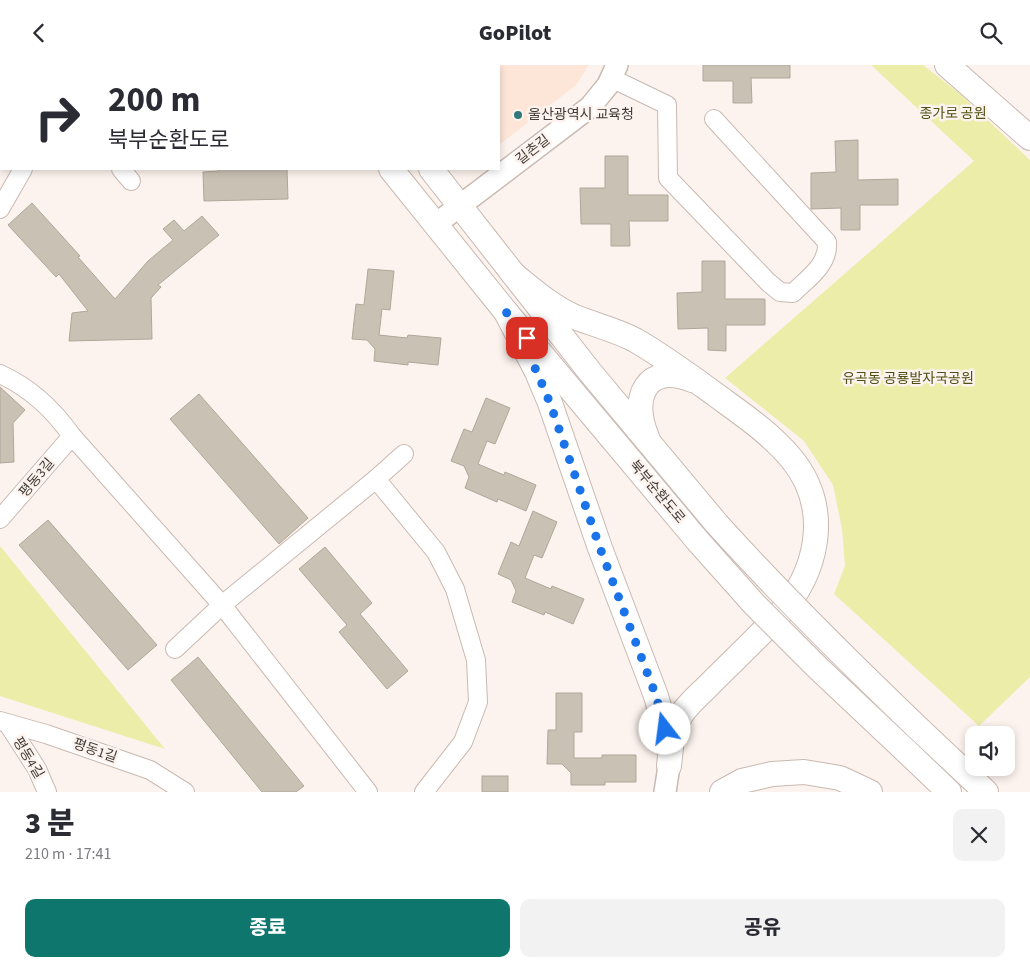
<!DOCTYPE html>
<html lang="ko">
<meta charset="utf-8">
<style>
:root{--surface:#fff;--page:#f2f2f3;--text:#2b2b33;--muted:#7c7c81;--accent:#0f766e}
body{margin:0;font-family:"Source Sans 3","Noto Sans KR",sans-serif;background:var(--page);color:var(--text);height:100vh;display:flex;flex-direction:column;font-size:19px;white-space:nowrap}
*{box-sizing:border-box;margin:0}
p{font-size:16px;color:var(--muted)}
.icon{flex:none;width:28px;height:28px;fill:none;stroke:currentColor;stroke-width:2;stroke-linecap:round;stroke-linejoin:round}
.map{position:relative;height:727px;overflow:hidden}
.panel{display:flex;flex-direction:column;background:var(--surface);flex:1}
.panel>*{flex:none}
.guide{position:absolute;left:0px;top:0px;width:500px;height:105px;box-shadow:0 2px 8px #0003;background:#fff;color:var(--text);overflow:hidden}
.buttons{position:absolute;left:965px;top:661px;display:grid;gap:10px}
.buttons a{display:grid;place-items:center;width:50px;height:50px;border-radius:10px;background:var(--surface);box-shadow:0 2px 8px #0003;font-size:25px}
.pin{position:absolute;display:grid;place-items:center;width:42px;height:42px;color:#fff;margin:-21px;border-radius:10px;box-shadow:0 2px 8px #0006}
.me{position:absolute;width:55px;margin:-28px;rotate:345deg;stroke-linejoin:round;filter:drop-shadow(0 0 4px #0008)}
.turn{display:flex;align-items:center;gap:18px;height:105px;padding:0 25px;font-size:22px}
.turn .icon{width:65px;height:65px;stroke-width:2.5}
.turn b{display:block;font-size:35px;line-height:42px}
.round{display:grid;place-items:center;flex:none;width:52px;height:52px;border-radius:10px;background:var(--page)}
.summary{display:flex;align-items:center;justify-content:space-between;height:85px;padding:0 25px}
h1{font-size:30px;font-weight:800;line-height:38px}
.primary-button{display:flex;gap:10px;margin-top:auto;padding:10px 25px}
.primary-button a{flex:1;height:58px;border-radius:10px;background:var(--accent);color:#fff;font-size:20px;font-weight:800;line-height:58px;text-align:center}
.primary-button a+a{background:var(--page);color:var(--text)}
header{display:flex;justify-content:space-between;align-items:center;height:65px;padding:0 25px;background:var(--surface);font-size:22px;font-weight:800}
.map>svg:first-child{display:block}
</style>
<header><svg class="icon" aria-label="back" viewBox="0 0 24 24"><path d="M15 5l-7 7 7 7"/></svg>GoPilot<svg class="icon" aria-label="search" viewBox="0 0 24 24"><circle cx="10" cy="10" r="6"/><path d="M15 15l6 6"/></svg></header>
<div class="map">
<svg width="1030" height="727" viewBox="0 0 1030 727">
<rect width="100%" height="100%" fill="#fdf3ee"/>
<path fill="#fde5d8" d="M 378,0 L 589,0 L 576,20 L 499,80 L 499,1 Z"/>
<g fill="#ebeda9">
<path d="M 871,0 L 923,0 L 960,29 L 1030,95 L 1030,612 L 979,661 L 834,529 L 845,501 L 842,464 L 833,420 L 804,376 L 725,313 L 974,96 Z"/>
<path d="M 0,481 L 165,684 L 0,631 Z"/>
</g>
<g fill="#c9c1b3" stroke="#b0a79a">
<path d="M 703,0 L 790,0 L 790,13 L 751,13 L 752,38 L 733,38 L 733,16 L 703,16 Z"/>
<path d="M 858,75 L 858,115 L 898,114 L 898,140 L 860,140 L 860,165 L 841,165 L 841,143 L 811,144 L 811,108 L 836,107 L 835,76 Z"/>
<path d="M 605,91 L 628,91 L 628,130 L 668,130 L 668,156 L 629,156 L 630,181 L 611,181 L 611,159 L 581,159 L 580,123 L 605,123 Z"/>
<path d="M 218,104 L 287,104 L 288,134 L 204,136 L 203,107 L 219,106 Z"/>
<path d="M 32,138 L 80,191 L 78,192 L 115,234 L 148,196 L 173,175 L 163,164 L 174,155 L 184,166 L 202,151 L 219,170 L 158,220 L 161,222 L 151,233 L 152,274 L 69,276 L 72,248 L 88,246 L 59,209 L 56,212 L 8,160 Z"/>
<path d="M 702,196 L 725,196 L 725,234 L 765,234 L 765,260 L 726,260 L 726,286 L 708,285 L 708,263 L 678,264 L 677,228 L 702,227 Z"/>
<path d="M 368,204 L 394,206 L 390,245 L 382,244 L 379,270 L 407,273 L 408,270 L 441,273 L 438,300 L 408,297 L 408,300 L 374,296 L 375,284 L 367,275 L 352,274 L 356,239 L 364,240 Z"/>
<path d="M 0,322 L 25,345 L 13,358 L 14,397 L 0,398 Z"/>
<path d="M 199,329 L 308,453 L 279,479 L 170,354 Z"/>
<path d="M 486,333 L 510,343 L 495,379 L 487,376 L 478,399 L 504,410 L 505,407 L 536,420 L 526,446 L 498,434 L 497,437 L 465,423 L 469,412 L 464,401 L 451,396 L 464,364 L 472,367 Z"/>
<path d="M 533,446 L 557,457 L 542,493 L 534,490 L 525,513 L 551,524 L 552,521 L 584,534 L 573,559 L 545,547 L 544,550 L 512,537 L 516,526 L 511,515 L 498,509 L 511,477 L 519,481 Z"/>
<path d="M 48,455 L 157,580 L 128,605 L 19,480 Z"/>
<path d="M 325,482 L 372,538 L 360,549 L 408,606 L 387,624 L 339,567 L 347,560 L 299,504 Z"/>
<path d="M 198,592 L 304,721 L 296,727 L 262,727 L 171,615 Z"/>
<path d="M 556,628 L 582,628 L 582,667 L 574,667 L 574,693 L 602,693 L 602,690 L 636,690 L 636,717 L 605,717 L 605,720 L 571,720 L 571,708 L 562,699 L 547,699 L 548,665 L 556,665 Z"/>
<rect x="482" y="711" width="26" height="16"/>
</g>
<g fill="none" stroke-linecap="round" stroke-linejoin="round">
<g stroke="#c8b9b1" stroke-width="20">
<g id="minor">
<path d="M 611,13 L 667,40 L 668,113 L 768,217 L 780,227 L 793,228 C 807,214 829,200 827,177 L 714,54"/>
<path d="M 121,104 L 131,116"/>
<path d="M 0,144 L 23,104"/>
<path d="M 0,309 C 31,323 53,344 72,371 L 222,540 L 368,727"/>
<path d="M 376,414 L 404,389"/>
<path d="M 0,454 L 72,371"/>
<path d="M 175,584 L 222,540 L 376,414 L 436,487 L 455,524 L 476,595 L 478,637 L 463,677 L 424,727"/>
<path d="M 0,656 L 46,669 L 150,705 L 185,727"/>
<path d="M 8,659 L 37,704 L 47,727"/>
</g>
</g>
<g stroke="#c8b9b1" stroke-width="24">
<g id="tertiary">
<path d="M 436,159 L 590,42 L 608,20 L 617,0"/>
<path d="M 665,727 L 669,701"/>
</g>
</g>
<g stroke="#c8b9b1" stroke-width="26">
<g id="secondary">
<path d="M 289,0 L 291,1"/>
<path d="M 337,0 L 338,1"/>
<path d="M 947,0 L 1030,73"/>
<path d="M 391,104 L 506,247 L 697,475"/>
<path d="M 431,104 L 590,307 L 717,459"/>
<path d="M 513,209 C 533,225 552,242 575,252 C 595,260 616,265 635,275 C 663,291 690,311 716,330 C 742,349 770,368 791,393 C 833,444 818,509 776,553 C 754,576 731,598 709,620 C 700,629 688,639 681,650 C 671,665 671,685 669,701"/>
<path d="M 506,247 L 537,307 L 550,338 L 600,483 L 656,631 L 662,652 L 668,682"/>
<path d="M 647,372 C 630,333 646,297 692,315"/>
<path d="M 920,665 L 986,727"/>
<path d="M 905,685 L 949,727"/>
<path d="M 722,727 L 742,716 L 772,709 L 804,707 L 840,713 L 870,727"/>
</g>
</g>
<use href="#minor" stroke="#fff" stroke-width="18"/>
<use href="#tertiary" stroke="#fff" stroke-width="21"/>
<use href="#secondary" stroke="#fff" stroke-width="24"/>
<g stroke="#c8b9b1" stroke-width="26" stroke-linecap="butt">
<g id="secondary-bridge">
<path d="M 717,459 C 782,531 850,598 920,665"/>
<path d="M 697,475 L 754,539 L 818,603 L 905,685"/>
</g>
</g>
<use href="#secondary-bridge" stroke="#fff" stroke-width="24"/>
</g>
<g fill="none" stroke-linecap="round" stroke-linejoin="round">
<path stroke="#1a73e8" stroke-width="9" stroke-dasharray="0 16.2" d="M 527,273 L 506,247 L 537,307 L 550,338 L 600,483 L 656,631 L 665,664"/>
</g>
<circle fill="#2f787b" stroke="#fdf3ee" stroke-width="2" cx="518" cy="50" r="5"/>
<g text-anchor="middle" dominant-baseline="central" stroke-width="5" stroke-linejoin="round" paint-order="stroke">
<g font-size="14" fill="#4f5014" stroke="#fdf3ee">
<text x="953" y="49">종가로 공원</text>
<text x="908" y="314">유곡동 공룡발자국공원</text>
</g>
<g font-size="14" fill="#423c38" stroke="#fdf3ee" text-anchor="start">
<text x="528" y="50">울산광역시 교육청</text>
</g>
<g font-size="14" fill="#423c38" stroke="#fdf3ee">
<text transform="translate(533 85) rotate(-38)">길촌길</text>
<text transform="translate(37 413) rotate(-50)">평동3길</text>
<text transform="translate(657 427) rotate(50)">북부순환도로</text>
<text transform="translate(95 686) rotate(19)">평동1길</text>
<text transform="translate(28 693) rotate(59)">평동4길</text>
</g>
</g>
</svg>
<div class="buttons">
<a><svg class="icon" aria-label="sound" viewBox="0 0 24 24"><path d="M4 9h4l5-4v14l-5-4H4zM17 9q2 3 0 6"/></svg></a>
</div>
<div class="pin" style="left:527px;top:273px;background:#d93025"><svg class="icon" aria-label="arrive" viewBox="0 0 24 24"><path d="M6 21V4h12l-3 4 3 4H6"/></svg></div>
<svg class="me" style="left:665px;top:664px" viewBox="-20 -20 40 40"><circle r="19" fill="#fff"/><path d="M0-13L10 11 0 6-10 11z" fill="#1a73e8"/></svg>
<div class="guide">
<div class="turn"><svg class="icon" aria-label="right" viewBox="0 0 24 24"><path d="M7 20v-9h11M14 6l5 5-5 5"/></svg><div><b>200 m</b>북부순환도로</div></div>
</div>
</div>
<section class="panel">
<div class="summary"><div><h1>3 분</h1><p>210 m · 17:41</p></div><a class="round"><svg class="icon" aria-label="close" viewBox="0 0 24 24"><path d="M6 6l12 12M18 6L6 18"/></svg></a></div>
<div class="primary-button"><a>종료</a><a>공유</a></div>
</section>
